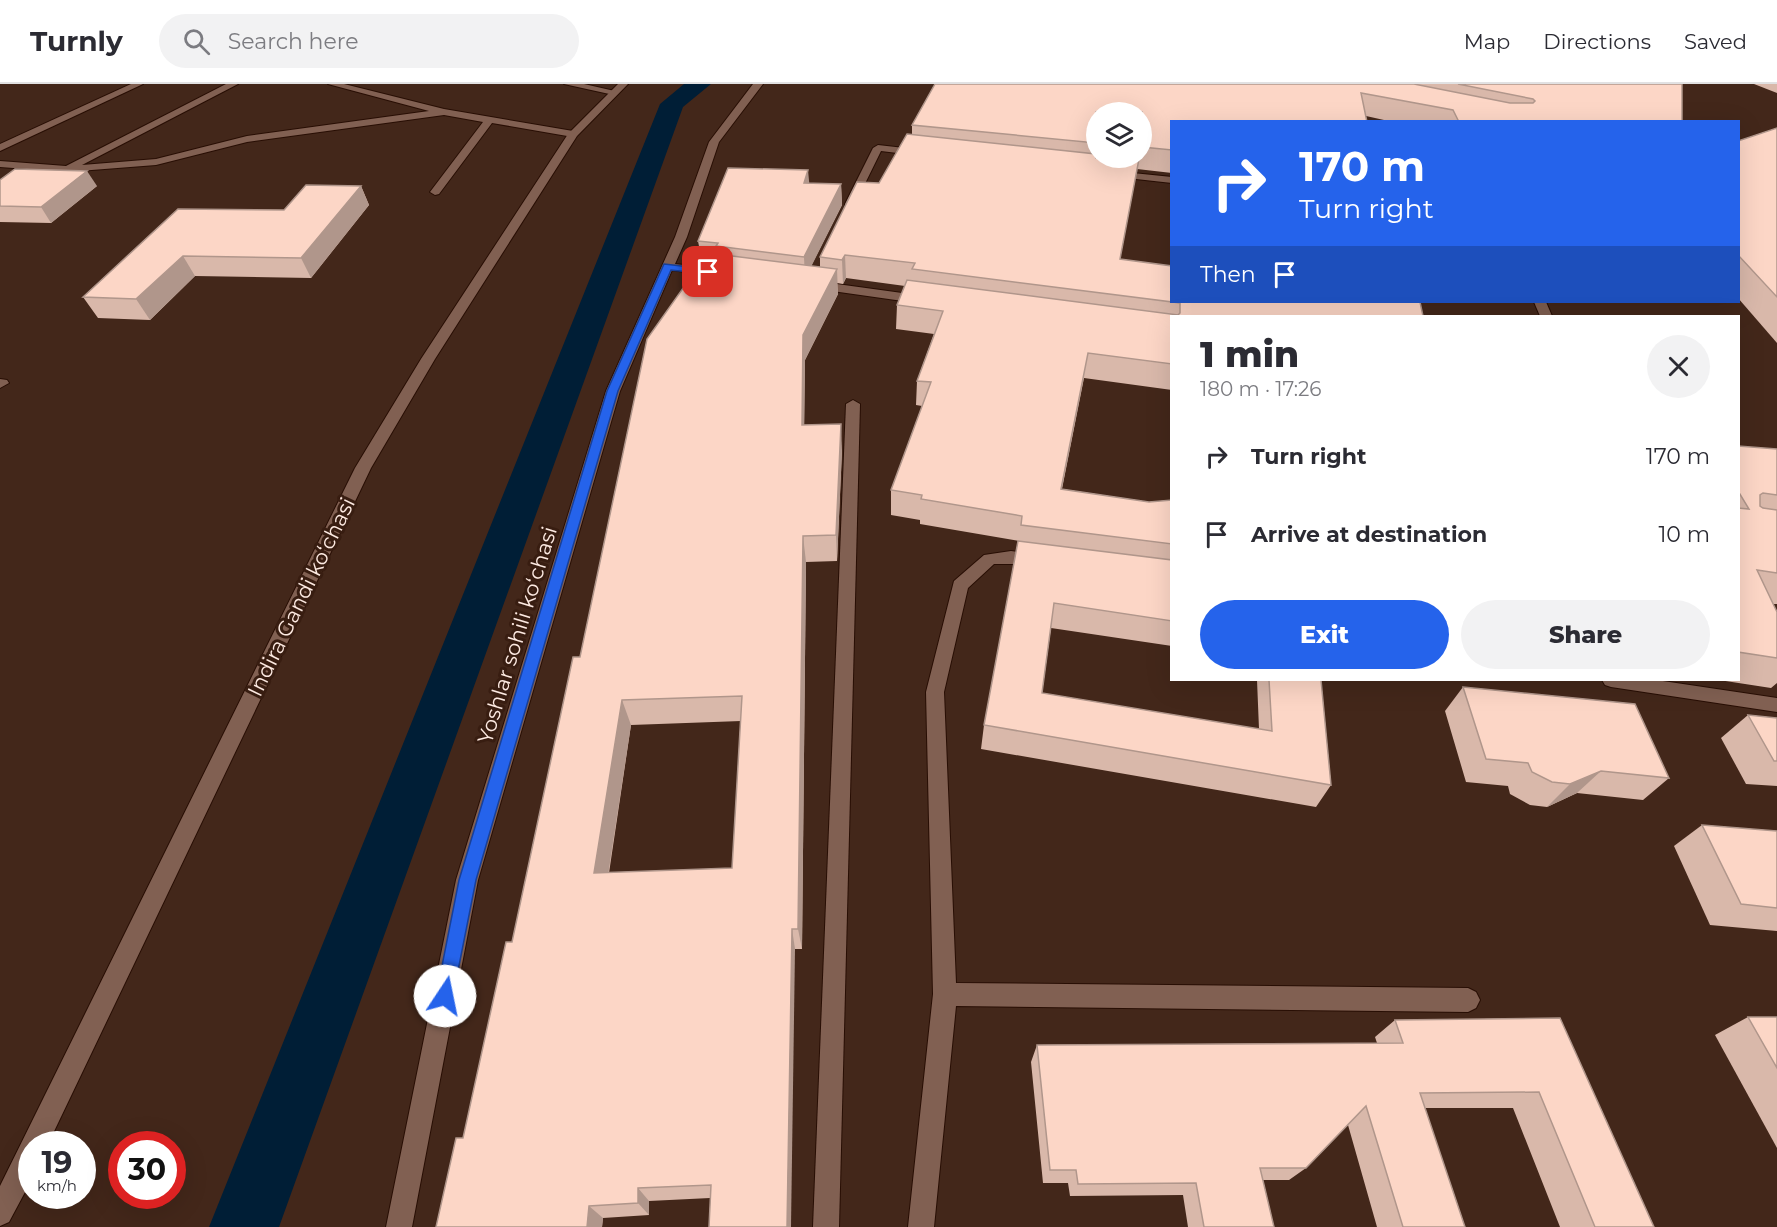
<!DOCTYPE html>
<meta charset="utf-8">
<style>
:root{--surface:#fff;--page:#f2f2f3;--text:#2b2b33;--muted:#7c7c81;--line:#e1e1e2;--accent:#2563eb}
body{margin:0;font-family:Montserrat,sans-serif;background:var(--page);color:var(--text);height:100vh;display:flex;flex-direction:column;font-size:22px;white-space:nowrap}
*{box-sizing:border-box;margin:0}
p{font-size:20px;color:var(--muted)}
.icon{flex:none;width:33px;height:33px;fill:none;stroke:currentColor;stroke-width:2;stroke-linecap:round;stroke-linejoin:round}
.map{position:relative;flex:1;overflow:hidden}
.drawer{position:absolute;left:1170px;top:231px;width:570px;height:366px;display:flex;flex-direction:column;background:var(--surface);border-radius:0px;box-shadow:0 6px 24px #0002}
.drawer>*{flex:none}
.hud{position:absolute;left:1170px;top:36px;width:570px;height:183px;border-radius:0px;box-shadow:0 6px 24px #0002;background:#2563eb;color:#fff;overflow:hidden}
.tools{position:absolute;left:1086px;top:18px;display:grid;gap:12px}
.tools a{display:grid;place-items:center;width:66px;height:66px;border-radius:50%;background:var(--surface);box-shadow:0 6px 24px #0002;font-size:30px}
.speed{position:absolute;left:18px;top:1047px;display:flex;gap:12px;font-size:30px;font-weight:700;text-align:center}
.speed>*{display:grid;place-content:center;width:78px;height:78px;border-radius:50%;background:var(--surface);box-shadow:0 6px 24px #0002;line-height:1}
.speed small{font-size:15px;font-weight:400}
.speed .limit{border:9px solid #d22;background:#fff;color:#111}
.pin{position:absolute;display:grid;place-items:center;width:51px;height:51px;color:#fff;margin:-26px;border-radius:12px;box-shadow:0 3px 9px #0006}
.me{position:absolute;width:66px;margin:-33px;rotate:11deg;stroke-linejoin:round;filter:drop-shadow(0 0 4px #0008)}
.turn{display:flex;align-items:center;gap:21px;height:126px;padding:0 30px;font-size:27px}
.turn .icon{width:78px;height:78px;stroke-width:2.5}
.turn b{display:block;font-size:42px;line-height:51px}
.then{display:flex;align-items:center;height:57px;padding:0 30px;background:#0003;gap:12px;font-size:22px}
.round{display:grid;place-items:center;flex:none;width:63px;height:63px;border-radius:32px;background:var(--page)}
.summary{display:flex;align-items:center;justify-content:space-between;height:102px;padding:0 30px}
h1{font-size:36px;font-weight:800;line-height:45px}
.cta{display:flex;gap:12px;margin-top:auto;padding:12px 30px}
.cta a{flex:1;height:69px;border-radius:36px;background:var(--accent);color:#fff;font-size:24px;font-weight:800;line-height:69px;text-align:center}
.cta a+a{background:var(--page);color:var(--text)}
ul{padding:0;list-style:none}
li{display:flex;align-items:center;gap:18px;height:78px;padding:0 30px}
li div{flex:1}
li b{display:block;font-size:22px}
li em{font-style:normal}
header{display:flex;align-items:center;gap:36px;box-sizing:border-box;height:84px;padding:0 30px;background:var(--surface);border-bottom:2px solid var(--line)}
header strong{font-size:28px}
nav{display:flex;gap:33px;margin-inline-start:auto;font-size:21px}
.search{width:420px;height:54px;background:var(--page);display:flex;align-items:center;gap:15px;box-sizing:border-box;padding:0 21px;border-radius:33px;color:var(--muted);font-size:22px}
.map>svg:first-child{display:block}
</style>
<header>
<strong>Turnly</strong>
<div class="search"><svg class="icon" aria-label="search" viewBox="0 0 24 24"><circle cx="10" cy="10" r="6"/><path d="M15 15l6 6"/></svg>Search here</div>
<nav><a>Map</a><a>Directions</a><a>Saved</a></nav>
</header>
<div class="map">
<svg width="1777" height="1143" viewBox="0 0 1777 1143">
<rect width="100%" height="100%" fill="#43271a"/>
<g fill="none" stroke-linecap="round" stroke-linejoin="round">
<path fill="#001e36" fill-rule="evenodd" d="M 684,0 L 711,0 L 683,23 L 279,1143 L 209,1143 L 660,20 Z"/>
<g stroke="#280e04" stroke-width="2">
<g id="lane">
<path d="M 131,0 L 143,0 L 0,67 L 0,60 Z"/>
<path d="M 226,0 L 238,0 L 82,81 L 156,75 L 247,52 L 429,27 L 328,0 L 344,0 L 444,25 L 573,47 L 578,50 L 573,53 L 492,39 L 439,110 L 435,111 L 430,108 L 483,38 L 444,31 L 247,58 L 156,81 L 66,88 L 0,83 L 0,77 L 66,82 Z"/>
<path d="M 564,0 L 584,0 L 619,8 L 614,11 Z"/>
<path d="M 878,61 L 922,66 L 927,69 L 922,72 L 881,67 L 855,120 L 850,123 L 846,122 L 845,120 L 873,64 Z"/>
<path d="M 1113,87 L 1172,93 L 1172,99 L 1109,92 L 1109,88 Z"/>
<path d="M 1534,218 L 1546,218 L 1552,232 L 1540,232 Z"/>
<path d="M 0,295 L 7,296 L 9,299 L 0,304 Z"/>
</g>
</g>
<g stroke="#280e04" stroke-width="2">
<g id="street">
<path d="M 753,0 L 763,0 L 719,58 L 687,153 L 675,180 L 719,185 L 725,189 L 719,193 L 672,186 L 620,307 L 478,796 L 412,1143 L 386,1143 L 456,796 L 606,307 L 675,153 L 709,58 Z"/>
<path d="M 815,197 L 924,212 L 930,216 L 924,220 L 811,204 L 811,198 Z"/>
<path d="M 853,316 L 860,320 L 839,1143 L 813,1143 L 846,320 Z"/>
<path d="M 1011,467 L 1043,472 L 1045,476 L 1043,480 L 994,480 L 968,504 L 944,608 L 956,899 L 1468,904 L 1476,908 L 1480,916 L 1476,924 L 1468,928 L 956,922 L 934,1143 L 908,1143 L 933,910 L 926,608 L 954,497 L 984,471 Z"/>
<path d="M 1602,596 L 1656,596 L 1777,614 L 1777,628 L 1611,603 L 1605,601 Z"/>
</g>
</g>
<g stroke="#280e04" stroke-width="2">
<path id="secondary" d="M 618,0 L 628,0 L 577,52 L 435,275 L 371,384 L 48,1060 L 32,1060 L 32,1095 L 9,1138 L 0,1142 L 0,1102 L 355,384 L 421,275 L 568,50 Z"/>
</g>
<use href="#lane" fill="#816052" fill-rule="evenodd"/>
<use href="#street" fill="#816052" fill-rule="evenodd"/>
<use href="#secondary" fill="#816052" fill-rule="evenodd"/>
</g>
<g fill="#d9b8aa" fill-rule="evenodd">
<path d="M 935,0 L 1682,0 L 1682,38 L 1393,38 L 1366,32 L 1172,38 L 1172,89 L 1137,85 L 1120,175 L 1172,218 L 1420,218 L 1172,232 L 1172,306 L 1084,294 L 1062,405 L 1149,418 L 1172,416 L 1172,562 L 1051,544 L 1042,609 L 1259,645 L 1257,596 L 1321,596 L 1331,701 L 1316,723 L 981,665 L 984,641 L 1019,457 L 920,440 L 920,436 L 891,431 L 891,406 L 922,322 L 916,321 L 917,297 L 934,250 L 896,245 L 897,221 L 905,202 L 846,194 L 843,200 L 837,199 L 838,210 L 805,276 L 804,341 L 842,366 L 837,477 L 806,478 L 802,865 L 795,865 L 710,1114 L 649,1117 L 649,1131 L 603,1134 L 602,1143 L 436,1143 L 463,1054 L 512,858 L 580,573 L 702,178 L 698,157 L 809,99 L 841,100 L 842,121 L 811,182 L 820,183 L 820,173 L 879,99 L 912,51 L 912,41 ZM 1096,28 L 1142,28 L 1142,74 L 1096,74 ZM 741,637 L 732,784 L 609,789 L 631,641 Z"/>
<path d="M 1754,0 L 1777,0 L 1777,9 Z"/>
<path d="M 1777,44 L 1777,259 L 1738,214 L 1738,57 Z"/>
<path d="M 0,96 L 97,102 L 51,139 L 0,138 Z"/>
<path d="M 361,102 L 369,121 L 311,194 L 195,192 L 150,236 L 98,234 L 83,213 L 284,126 Z"/>
<path d="M 1738,362 L 1777,366 L 1777,520 L 1773,520 L 1777,528 L 1777,599 L 1771,604 L 1719,596 L 1738,596 Z"/>
<path d="M 1463,603 L 1669,694 L 1643,716 L 1577,709 L 1547,723 L 1530,721 L 1510,710 L 1508,702 L 1466,698 L 1445,627 Z"/>
<path d="M 1748,631 L 1777,634 L 1777,702 L 1746,700 L 1721,654 Z"/>
<path d="M 1702,741 L 1777,747 L 1777,847 L 1710,841 L 1674,762 Z"/>
<path d="M 1748,933 L 1777,933 L 1777,1064 L 1715,951 Z"/>
<path d="M 1560,934 L 1654,1143 L 1560,1143 L 1513,1024 L 1425,1024 L 1465,1143 L 1377,1143 L 1348,1041 L 1306,1084 L 1289,1096 L 1263,1096 L 1274,1143 L 1188,1143 L 1183,1111 L 1070,1112 L 1068,1099 L 1043,1099 L 1031,978 L 1037,961 L 1377,959 L 1375,953 L 1395,936 Z"/>
</g>
<g fill="#b0968b">
<path d="M 808,86 L 810,107 L 804,99 Z"/>
<path d="M 87,87 L 97,102 L 51,139 L 41,123 Z"/>
<path d="M 841,100 L 842,121 L 805,195 L 804,173 Z"/>
<path d="M 361,102 L 369,121 L 311,194 L 301,174 Z"/>
<path d="M 845,171 L 846,194 L 843,200 L 842,176 Z"/>
<path d="M 183,172 L 195,192 L 150,236 L 136,215 Z"/>
<path d="M 837,185 L 838,210 L 805,276 L 804,367 L 802,341 L 803,251 Z"/>
<path d="M 841,340 L 842,366 L 837,477 L 836,451 Z"/>
<path d="M 803,452 L 806,478 L 802,865 L 798,845 Z"/>
<path d="M 622,616 L 631,641 L 605,811 L 594,789 Z"/>
<path d="M 1601,687 L 1577,709 L 1547,723 L 1570,700 Z"/>
<path d="M 792,845 L 795,865 L 791,1143 L 787,1143 Z"/>
<path d="M 638,1104 L 649,1117 L 649,1131 L 638,1119 Z"/>
<path d="M 589,1122 L 603,1134 L 602,1143 L 587,1143 Z"/>
</g>
<g fill="#fcd6c6" stroke="#b0968b" stroke-width="1.5" fill-rule="evenodd">
<path d="M 935,0 L 1414,0 L 1510,19 L 1533,19 L 1535,17 L 1533,15 L 1458,0 L 1682,0 L 1682,38 L 1459,38 L 1453,26 L 1361,9 L 1367,38 L 1172,38 L 1172,66 L 1142,63 L 1142,28 L 1096,28 L 1096,59 L 912,41 Z"/>
<path d="M 1777,44 L 1777,213 L 1738,171 L 1738,57 Z"/>
<path d="M 907,50 L 1096,70 L 1096,74 L 1127,74 L 1139,75 L 1120,175 L 1172,182 L 1172,218 L 1420,218 L 1423,232 L 1172,232 L 1172,280 L 1088,269 L 1061,405 L 1149,418 L 1172,416 L 1172,460 L 1021,441 L 1022,432 L 921,415 L 922,411 L 891,406 L 931,298 L 917,297 L 943,227 L 897,221 L 907,196 L 1178,231 L 1180,229 L 1180,219 L 912,185 L 915,179 L 845,171 L 842,176 L 820,173 L 857,98 L 879,99 Z"/>
<path d="M 728,84 L 808,86 L 804,99 L 841,100 L 804,173 L 716,162 L 718,159 L 698,157 Z"/>
<path d="M 15,85 L 87,87 L 41,123 L 0,122 L 0,96 Z"/>
<path d="M 306,101 L 361,102 L 301,174 L 183,172 L 136,215 L 83,213 L 178,125 L 284,126 Z"/>
<path d="M 708,169 L 837,185 L 803,251 L 802,341 L 841,340 L 836,451 L 803,452 L 798,845 L 792,845 L 787,1143 L 709,1143 L 711,1101 L 638,1104 L 638,1119 L 589,1122 L 587,1143 L 436,1143 L 456,1054 L 463,1054 L 506,858 L 512,858 L 573,573 L 580,573 L 647,255 ZM 742,612 L 732,784 L 594,789 L 622,616 Z"/>
<path d="M 1738,362 L 1777,365 L 1777,411 L 1763,409 L 1760,411 L 1760,422 L 1763,424 L 1777,426 L 1777,489 L 1757,486 L 1777,528 L 1777,574 L 1738,568 L 1738,424 L 1749,425 L 1738,407 Z"/>
<path d="M 1018,457 L 1172,476 L 1172,537 L 1054,519 L 1042,609 L 1272,647 L 1269,596 L 1321,596 L 1331,701 L 984,641 Z"/>
<path d="M 1463,603 L 1635,620 L 1669,694 L 1601,687 L 1570,700 L 1552,698 L 1532,688 L 1528,679 L 1486,675 Z"/>
<path d="M 1748,631 L 1777,634 L 1777,677 L 1774,677 Z"/>
<path d="M 1702,741 L 1777,747 L 1777,824 L 1741,820 Z"/>
<path d="M 1748,933 L 1777,933 L 1777,984 Z"/>
<path d="M 1560,934 L 1654,1143 L 1595,1143 L 1539,1008 L 1420,1009 L 1465,1143 L 1403,1143 L 1366,1022 L 1306,1084 L 1260,1084 L 1274,1143 L 1204,1143 L 1196,1099 L 1078,1100 L 1076,1086 L 1050,1086 L 1037,961 L 1403,959 L 1395,936 Z"/>
</g>
<path fill="#2563eb" stroke="#184099" stroke-width="1.5" d="M 664,180 L 708,185 L 713,188 L 708,190 L 671,186 L 618,307 L 476,796 L 453,912 L 451,918 L 445,920 L 438,918 L 436,912 L 459,796 L 607,307 Z"/>
<g text-anchor="middle" dominant-baseline="central" stroke-width="6" stroke-linejoin="round" paint-order="stroke">
<g font-size="21" fill="#fdeae2" stroke="#381d11">
<text transform="translate(301 513) rotate(-64)">Indira Gandi koʻchasi</text>
<text transform="translate(517 551) rotate(-73)">Yoshlar sohili koʻchasi</text>
</g>
</g>
</svg>
<div class="tools">
<a><svg class="icon" aria-label="layers" viewBox="0 0 24 24"><path d="M12 4l9 5-9 5-9-5zM3 14l9 5 9-5"/></svg></a>
</div>
<div class="speed"><div>19<small>km/h</small></div><div class="limit">30</div></div>
<div class="pin" style="left:708px;top:188px;background:#d93025"><svg class="icon" aria-label="arrive" viewBox="0 0 24 24"><path d="M6 21V4h12l-3 4 3 4H6"/></svg></div>
<svg class="me" style="left:445px;top:912px" viewBox="-20 -20 40 40"><circle r="19" fill="#fff"/><path d="M0-13L10 11 0 6-10 11z" fill="#2563eb"/></svg>
<div class="hud">
<div class="turn"><svg class="icon" aria-label="right" viewBox="0 0 24 24"><path d="M7 20v-9h11M14 6l5 5-5 5"/></svg><div><b>170 m</b>Turn right</div></div>
<div class="then">Then<svg class="icon" aria-label="arrive" viewBox="0 0 24 24"><path d="M6 21V4h12l-3 4 3 4H6"/></svg></div>
</div>
<section class="drawer">
<div class="summary"><div><h1>1 min</h1><p>180 m · 17:26</p></div><a class="round"><svg class="icon" aria-label="close" viewBox="0 0 24 24"><path d="M6 6l12 12M18 6L6 18"/></svg></a></div>
<ul>
<li><svg class="icon" aria-label="right" viewBox="0 0 24 24"><path d="M7 20v-9h11M14 6l5 5-5 5"/></svg><div><b>Turn right</b></div><em>170 m</em></li>
<li><svg class="icon" aria-label="arrive" viewBox="0 0 24 24"><path d="M6 21V4h12l-3 4 3 4H6"/></svg><div><b>Arrive at destination</b></div><em>10 m</em></li>
</ul>
<div class="cta"><a>Exit</a><a>Share</a></div>
</section>
</div>
